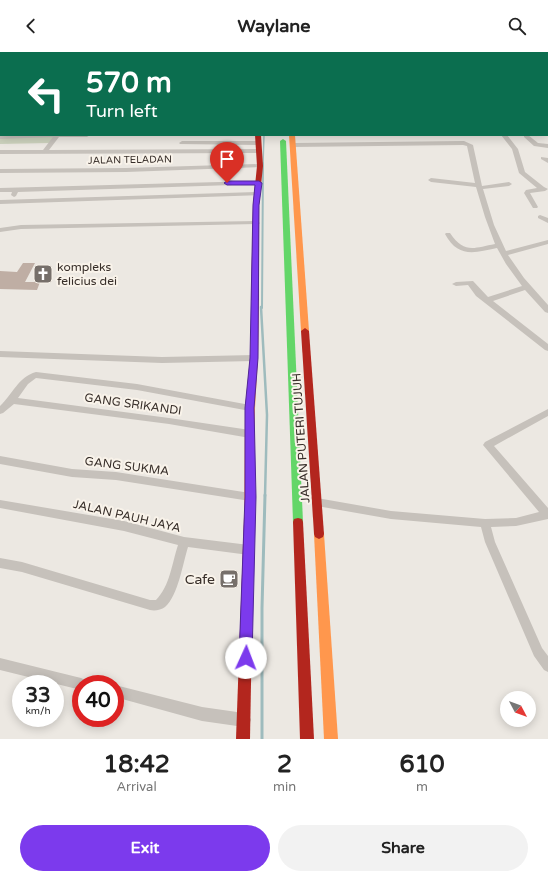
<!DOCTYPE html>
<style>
:root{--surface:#fff;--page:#f2f2f2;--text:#222;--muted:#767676;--accent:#7c3aed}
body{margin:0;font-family:"Varela Round",sans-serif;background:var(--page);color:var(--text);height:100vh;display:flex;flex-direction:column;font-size:15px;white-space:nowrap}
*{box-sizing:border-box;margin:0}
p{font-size:13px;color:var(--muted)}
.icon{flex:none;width:22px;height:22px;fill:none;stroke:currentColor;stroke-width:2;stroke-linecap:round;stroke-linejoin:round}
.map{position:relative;height:687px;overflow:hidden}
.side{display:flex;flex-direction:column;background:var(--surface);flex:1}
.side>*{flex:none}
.guide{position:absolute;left:0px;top:0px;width:548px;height:84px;box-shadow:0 2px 10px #0003;background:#0b6e4f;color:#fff;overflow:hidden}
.needle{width:26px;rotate:131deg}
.controls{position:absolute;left:500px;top:639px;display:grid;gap:8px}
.controls a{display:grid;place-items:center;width:36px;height:36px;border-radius:50%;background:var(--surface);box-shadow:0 2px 10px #0003;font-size:20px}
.speed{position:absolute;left:12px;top:623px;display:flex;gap:8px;font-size:20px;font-weight:700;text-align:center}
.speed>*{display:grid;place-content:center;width:52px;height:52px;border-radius:50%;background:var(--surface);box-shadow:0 2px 10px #0003;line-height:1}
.speed small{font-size:10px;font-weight:400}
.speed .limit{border:6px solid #d22;background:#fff;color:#111}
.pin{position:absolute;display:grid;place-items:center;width:34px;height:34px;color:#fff;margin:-41px -17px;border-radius:50% 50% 50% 0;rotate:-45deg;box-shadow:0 0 4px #0007}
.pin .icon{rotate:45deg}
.me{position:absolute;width:44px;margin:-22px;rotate:2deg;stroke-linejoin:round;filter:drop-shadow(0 0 3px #0008)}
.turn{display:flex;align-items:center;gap:14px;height:84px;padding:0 20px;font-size:18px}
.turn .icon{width:52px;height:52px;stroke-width:2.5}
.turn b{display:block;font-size:28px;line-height:34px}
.eta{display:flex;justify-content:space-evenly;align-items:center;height:68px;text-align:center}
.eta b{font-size:24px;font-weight:700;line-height:28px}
.action{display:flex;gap:8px;margin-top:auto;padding:8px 20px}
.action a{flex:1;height:46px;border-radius:24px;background:var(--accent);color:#fff;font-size:16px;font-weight:700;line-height:46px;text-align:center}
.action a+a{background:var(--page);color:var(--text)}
header{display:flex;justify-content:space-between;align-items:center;height:52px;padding:0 20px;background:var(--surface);font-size:18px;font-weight:700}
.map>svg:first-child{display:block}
</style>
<header><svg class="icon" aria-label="back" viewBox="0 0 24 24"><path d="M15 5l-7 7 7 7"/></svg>Waylane<svg class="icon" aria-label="search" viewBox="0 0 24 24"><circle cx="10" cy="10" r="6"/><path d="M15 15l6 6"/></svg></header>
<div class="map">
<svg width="548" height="687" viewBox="0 0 548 687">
<rect width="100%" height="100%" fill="#ece8e2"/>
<path fill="#ccd2bd" d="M 0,83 L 57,83 L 50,91 L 0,92 Z"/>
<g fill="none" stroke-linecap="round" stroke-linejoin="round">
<path stroke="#9ebbbd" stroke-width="1.5" d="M 263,112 L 264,83"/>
<path stroke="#9ebbbd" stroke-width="2" d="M 262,256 L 263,111"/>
<path stroke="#9ebbbd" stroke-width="2.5" d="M 261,255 L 267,363 L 265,444"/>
<path stroke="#9ebbbd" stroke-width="3" d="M 262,687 L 262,556 L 265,443"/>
</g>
<path fill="#bfaea4" d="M 23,211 L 35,211 L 25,230 L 40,230 L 37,238 L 0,237 L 0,219 L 17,220 Z"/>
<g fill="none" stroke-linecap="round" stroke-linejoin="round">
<g fill="#c6c1bb" fill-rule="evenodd">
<path d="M 119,0 L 128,0 L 119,1 Z"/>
<path d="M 1,55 L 1,59 L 0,60 L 0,56 Z"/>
<rect x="547" y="76" width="1" height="4"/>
<path d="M 0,83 L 90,83 L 87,85 L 59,85 L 49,98 L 259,97 L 262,99 L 259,101 L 0,102 L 0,98 L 43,98 L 53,85 L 0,87 Z"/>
<path d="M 501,83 L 507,83 L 518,97 L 525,120 L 544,135 L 548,137 L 545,139 L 530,141 L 538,155 L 537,156 L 533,156 L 524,141 L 526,138 L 537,136 L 519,121 L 512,97 Z"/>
<path d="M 524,83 L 528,83 L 538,91 L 548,92 L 548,96 L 534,94 L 524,85 Z"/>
<path d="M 182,89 L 258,89 L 261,91 L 258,93 L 180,92 L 179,91 Z"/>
<path d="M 464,89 L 473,93 L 482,134 L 509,130 L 512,132 L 509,134 L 483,137 L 494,173 L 506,199 L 548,188 L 548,192 L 508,203 L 524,226 L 548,253 L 548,261 L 545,260 L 525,238 L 493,249 L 548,292 L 548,299 L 545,298 L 476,244 L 468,233 L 456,234 L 452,232 L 456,230 L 473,229 L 488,245 L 522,234 L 506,212 L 497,196 C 474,201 458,206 445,182 L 446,181 L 450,181 C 464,202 474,196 495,192 L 485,165 L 476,135 L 431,130 L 428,128 L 431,126 L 475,131 L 467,94 L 463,93 L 293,95 L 290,93 L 293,91 Z"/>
<path d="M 541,105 L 548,106 L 548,111 L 541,107 Z"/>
<path d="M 260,112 L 263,114 L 262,115 L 126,120 L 0,121 L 0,117 L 126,116 Z"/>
<path d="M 259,129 L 261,130 L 261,132 L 18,140 L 16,144 L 14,145 L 11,143 L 12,140 L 0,140 L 0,136 Z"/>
<path d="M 258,140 L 260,141 L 260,143 L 0,152 L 0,148 Z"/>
<path d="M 540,163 L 548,166 L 548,171 L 538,166 L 538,164 Z"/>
<path d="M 257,169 L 260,171 L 259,172 L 21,177 L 0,180 L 0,176 L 21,173 Z"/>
<path d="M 0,299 L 162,305 L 254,303 L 258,306 L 254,309 L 162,311 L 0,305 Z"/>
<path d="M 36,320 L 137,332 L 250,353 L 255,356 L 250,359 L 137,338 L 36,326 L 28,332 L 18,346 L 169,366 L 250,378 L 253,379 L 255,382 L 253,385 L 250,386 L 169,372 L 14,352 L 3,361 L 0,362 L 0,354 C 13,342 18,325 36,320 Z"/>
<path d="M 548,357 L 548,364 L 494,394 L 548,456 L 548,467 L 516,474 L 491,475 L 495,490 L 542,596 L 548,604 L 548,620 L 544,618 L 534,604 L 485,490 L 481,475 L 391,467 L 317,454 L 313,453 L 312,450 L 313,447 L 317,446 L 391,459 L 485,467 L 516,466 L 539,460 L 483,393 L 485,390 Z"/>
<path d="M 0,404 L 72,417 L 116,420 L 250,441 L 254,442 L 255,445 L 254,448 L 250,449 L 116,428 L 72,425 L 0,412 Z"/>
<path d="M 0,448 L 124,469 L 184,485 L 249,493 L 253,495 L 254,498 L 253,501 L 249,503 L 188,495 C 183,511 178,544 165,555 C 161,558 155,559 150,558 L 22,520 L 0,516 L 0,506 L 22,510 L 150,548 L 156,548 C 170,534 172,511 178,493 L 124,479 L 0,456 Z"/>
<path d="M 0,606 L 81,626 L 85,628 L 87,632 L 81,632 L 81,638 L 0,618 Z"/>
<path d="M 115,633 L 202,655 L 244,661 L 249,663 L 251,668 L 249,673 L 244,675 L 202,669 L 115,645 Z"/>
</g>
<g fill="#63d668" fill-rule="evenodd">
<rect x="547" y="11" width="1" height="3"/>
<path d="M 283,87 L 286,89 L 303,470 L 302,473 L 298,474 L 294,473 L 293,470 L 280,89 Z"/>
</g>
<g fill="#ff974d" fill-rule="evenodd">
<rect x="255" y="0" width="4" height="1"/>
<rect x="279" y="0" width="4" height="1"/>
<rect x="487" y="0" width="11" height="1"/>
<rect x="0" y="4" width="1" height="2"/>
<path d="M 289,83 L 295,83 L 309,279 L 305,282 L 301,279 Z"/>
<path d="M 252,246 L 258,246 L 259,248 L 258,306 L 255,356 L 254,466 L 253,469 L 249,470 L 245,469 L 244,466 L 245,356 L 250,306 Z"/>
<path d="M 319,477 L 323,479 L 324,482 L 338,687 L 324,687 L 314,482 L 315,479 Z"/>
</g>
<g fill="#b3261e" fill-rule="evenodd">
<path d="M 67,0 L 84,0 L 67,1 Z"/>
<rect x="464" y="0" width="10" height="1"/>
<path d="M 255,83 L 261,83 L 263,114 L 259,153 L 259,248 L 255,250 L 251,248 L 253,153 L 257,114 Z"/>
<path d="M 305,276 L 309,279 L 324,482 L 323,485 L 319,487 L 315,485 L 314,482 L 301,279 Z"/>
<path d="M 249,462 L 253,463 L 254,466 L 250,687 L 236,687 L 244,466 L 245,463 Z"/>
<path d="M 298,466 L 302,467 L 303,470 L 314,687 L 300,687 L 293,470 L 294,467 Z"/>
</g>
</g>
<path fill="#7c3aed" stroke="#51269a" d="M 259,129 L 262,131 L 259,153 L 258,306 L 254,356 L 256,445 L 252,606 L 250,610 L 246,612 L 241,610 L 239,606 L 245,445 L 245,356 L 250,306 L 253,153 L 255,133 L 227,133 L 224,131 L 227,129 Z"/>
<defs>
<g id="church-square" transform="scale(1)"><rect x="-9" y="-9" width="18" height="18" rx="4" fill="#766f6a" stroke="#f9f3ea"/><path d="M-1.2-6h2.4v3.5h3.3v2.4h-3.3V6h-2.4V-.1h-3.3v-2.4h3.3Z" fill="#fff"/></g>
<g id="cafe-square" transform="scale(1)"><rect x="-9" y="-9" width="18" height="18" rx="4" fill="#766f6a" stroke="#f9f3ea"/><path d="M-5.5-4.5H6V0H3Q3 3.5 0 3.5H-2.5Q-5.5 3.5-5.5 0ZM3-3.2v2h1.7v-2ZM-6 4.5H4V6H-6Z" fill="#fff"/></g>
</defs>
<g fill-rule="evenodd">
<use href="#church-square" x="43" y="222"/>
<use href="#cafe-square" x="229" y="527"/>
</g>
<g text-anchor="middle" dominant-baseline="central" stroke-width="4" stroke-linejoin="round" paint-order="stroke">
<g font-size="10" fill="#372e29" stroke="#f9f3ea">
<text transform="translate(130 108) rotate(-1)">JALAN TELADAN</text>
</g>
<g font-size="12" fill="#372e29" stroke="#f9f3ea" text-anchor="start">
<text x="57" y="215">kompleks<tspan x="57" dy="14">felicius dei</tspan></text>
</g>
<g font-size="12" fill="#372e29" stroke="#f9f3ea">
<text transform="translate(133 352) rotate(8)">GANG SRIKANDI</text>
<text transform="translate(301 386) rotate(-94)">JALAN PUTERI TUJUH</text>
<text transform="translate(127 414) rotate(7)">GANG SUKMA</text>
<text transform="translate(127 464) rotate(13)">JALAN PAUH JAYA</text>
</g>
<g font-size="14" fill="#372e29" stroke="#f9f3ea" text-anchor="end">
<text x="215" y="527">Cafe</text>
</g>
</g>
</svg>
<div class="controls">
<a><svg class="needle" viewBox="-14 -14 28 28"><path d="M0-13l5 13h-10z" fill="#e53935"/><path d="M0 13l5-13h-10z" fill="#767676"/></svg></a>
</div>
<div class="speed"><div>33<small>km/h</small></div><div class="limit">40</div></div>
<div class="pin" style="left:227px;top:131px;background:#d93025"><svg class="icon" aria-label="arrive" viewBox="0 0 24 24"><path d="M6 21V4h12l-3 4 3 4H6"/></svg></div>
<svg class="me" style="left:246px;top:606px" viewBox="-20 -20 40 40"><circle r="19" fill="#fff"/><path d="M0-13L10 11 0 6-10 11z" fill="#7c3aed"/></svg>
<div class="guide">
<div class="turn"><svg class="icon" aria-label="left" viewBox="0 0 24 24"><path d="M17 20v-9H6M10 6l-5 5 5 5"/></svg><div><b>570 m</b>Turn left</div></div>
</div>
</div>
<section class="side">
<div class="eta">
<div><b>18:42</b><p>Arrival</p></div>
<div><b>2</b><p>min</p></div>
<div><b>610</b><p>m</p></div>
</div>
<div class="action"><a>Exit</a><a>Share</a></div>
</section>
